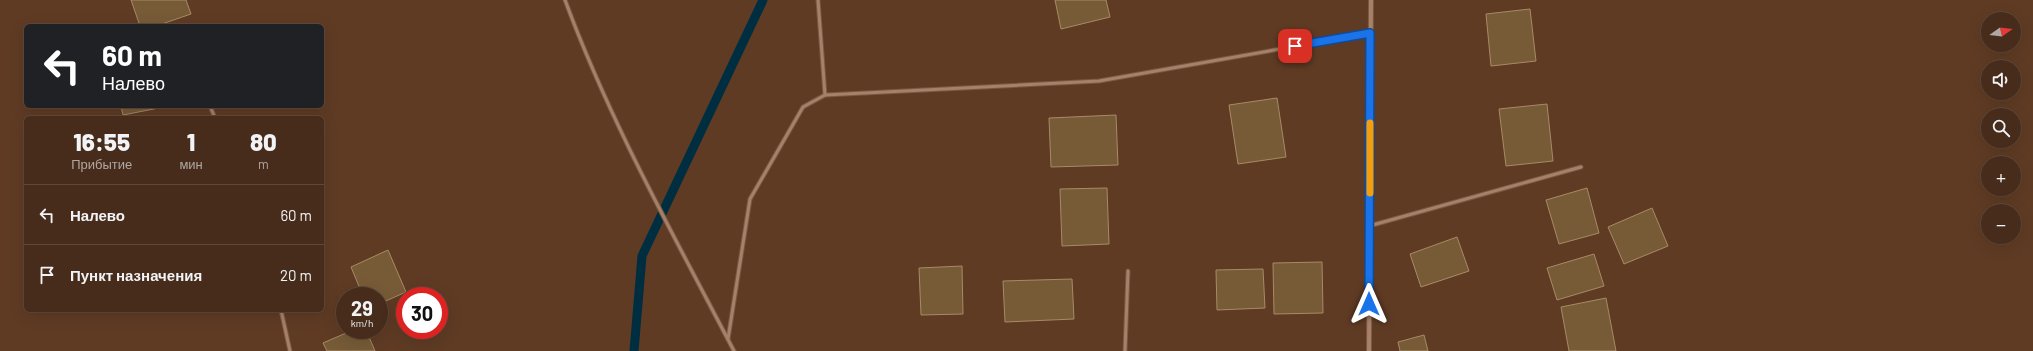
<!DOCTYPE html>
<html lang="ru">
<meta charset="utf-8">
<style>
:root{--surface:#472c1b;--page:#513828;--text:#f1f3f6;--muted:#b0a7a3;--line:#5f483a}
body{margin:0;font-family:Barlow,sans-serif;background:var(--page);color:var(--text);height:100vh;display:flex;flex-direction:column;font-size:15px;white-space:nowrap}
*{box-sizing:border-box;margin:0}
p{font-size:13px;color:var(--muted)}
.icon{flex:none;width:22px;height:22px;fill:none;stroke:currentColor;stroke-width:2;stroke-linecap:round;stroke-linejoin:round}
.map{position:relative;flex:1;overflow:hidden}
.drawer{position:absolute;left:24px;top:116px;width:300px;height:196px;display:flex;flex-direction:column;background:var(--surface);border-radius:6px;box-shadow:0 4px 16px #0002,0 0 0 1px var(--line)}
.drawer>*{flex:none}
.top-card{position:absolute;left:24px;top:24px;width:300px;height:84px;border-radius:6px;box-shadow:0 4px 16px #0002,0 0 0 1px var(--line);background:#202124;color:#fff;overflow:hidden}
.needle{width:26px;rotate:76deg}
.buttons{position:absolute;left:1981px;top:12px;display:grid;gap:8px}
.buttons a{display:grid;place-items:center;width:40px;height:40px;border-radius:50%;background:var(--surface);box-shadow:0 4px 16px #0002,0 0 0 1px var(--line);font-size:20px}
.speed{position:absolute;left:336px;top:287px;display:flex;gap:8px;font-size:20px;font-weight:700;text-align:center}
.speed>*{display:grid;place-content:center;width:52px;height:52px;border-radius:50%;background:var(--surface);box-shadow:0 4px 16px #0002,0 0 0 1px var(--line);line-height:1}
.speed small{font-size:10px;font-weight:400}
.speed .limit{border:6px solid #d22;background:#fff;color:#111}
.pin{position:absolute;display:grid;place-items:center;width:34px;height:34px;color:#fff;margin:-17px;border-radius:8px;box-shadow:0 2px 6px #0006}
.me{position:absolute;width:44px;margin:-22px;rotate:0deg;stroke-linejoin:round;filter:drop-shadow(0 0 3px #0008)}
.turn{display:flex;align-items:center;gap:14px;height:84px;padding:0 12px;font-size:18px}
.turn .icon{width:52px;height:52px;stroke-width:2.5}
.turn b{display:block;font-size:28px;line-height:34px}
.eta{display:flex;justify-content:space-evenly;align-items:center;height:68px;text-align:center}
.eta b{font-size:24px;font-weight:800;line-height:28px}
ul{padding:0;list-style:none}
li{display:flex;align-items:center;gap:12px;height:60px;padding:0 12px;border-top:1px solid var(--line)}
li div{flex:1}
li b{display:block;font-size:15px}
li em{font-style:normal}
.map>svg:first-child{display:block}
</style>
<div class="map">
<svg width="2033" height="351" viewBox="0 0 2033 351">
<rect width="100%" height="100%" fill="#5f3b24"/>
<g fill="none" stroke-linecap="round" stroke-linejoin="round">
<path stroke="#002e41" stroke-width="9" d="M 634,351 L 642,256 L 763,0"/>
</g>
<g fill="#775b37" stroke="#a88a66">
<path d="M 131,0 L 186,0 L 191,14 L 156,26 L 140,26 Z"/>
<path d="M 1055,0 L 1106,0 L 1110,17 L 1061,29 Z"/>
<path d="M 1530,9 L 1536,61 L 1491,66 L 1486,14 Z"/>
<path d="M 1277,98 L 1286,157 L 1238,164 L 1229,105 Z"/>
<path d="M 1547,104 L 1553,161 L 1506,166 L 1499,109 Z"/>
<path d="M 121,106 L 169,106 L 123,115 Z"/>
<path d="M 1116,115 L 1118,165 L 1051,167 L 1049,118 Z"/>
<path d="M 1107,188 L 1109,244 L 1062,246 L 1060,189 Z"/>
<path d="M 1587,188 L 1599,233 L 1559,244 L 1546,200 Z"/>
<path d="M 1652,208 L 1668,246 L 1624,264 L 1608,227 Z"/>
<path d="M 1457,237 L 1469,271 L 1421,287 L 1410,254 Z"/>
<path d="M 388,250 L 406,292 L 379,304 L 379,296 L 363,296 L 351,267 Z"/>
<path d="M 1594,254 L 1604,286 L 1557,300 L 1547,268 Z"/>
<path d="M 1322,262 L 1323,313 L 1274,314 L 1273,263 Z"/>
<path d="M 962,266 L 963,314 L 921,315 L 919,268 Z"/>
<path d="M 1263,269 L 1265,308 L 1217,310 L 1216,270 Z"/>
<path d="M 1072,279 L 1074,319 L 1005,322 L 1003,281 Z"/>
<path d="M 1606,298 L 1616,351 L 1569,351 L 1561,307 Z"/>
<path d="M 353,330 L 366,330 L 375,351 L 327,351 L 323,343 Z"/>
<path d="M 1424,335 L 1428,351 L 1400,351 L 1398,342 Z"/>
</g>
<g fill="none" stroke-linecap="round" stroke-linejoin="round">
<g stroke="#775945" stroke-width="5">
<g id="service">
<path d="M 565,0 C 610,122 674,236 734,351"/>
<path d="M 818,0 L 825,95"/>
<path d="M 210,106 L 215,118"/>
<path d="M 1369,226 L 1581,167"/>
<path d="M 281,310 L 290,351"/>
<path d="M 728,339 L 750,199 L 803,107 L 825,95 L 1099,81 L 1371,33"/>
<path d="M 1125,351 L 1128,271"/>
</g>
</g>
<g stroke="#775945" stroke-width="6">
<path id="minor" d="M 1369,351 L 1371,0"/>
</g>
<use href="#service" stroke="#a87f67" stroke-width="3"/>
<use href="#minor" stroke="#a87f67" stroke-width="4"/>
</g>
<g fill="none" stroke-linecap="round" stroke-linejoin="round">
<g stroke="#114b97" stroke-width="10">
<path id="route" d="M 1295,46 L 1370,33 L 1369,304"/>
</g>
<use href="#route" stroke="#1a73e8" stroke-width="7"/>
<path stroke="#f59e0b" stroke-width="7" d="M 1370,193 L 1370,123"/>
</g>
</svg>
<div class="buttons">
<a><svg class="needle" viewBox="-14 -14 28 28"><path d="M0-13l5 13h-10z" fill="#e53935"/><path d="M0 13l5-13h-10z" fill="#b0a7a3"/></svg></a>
<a><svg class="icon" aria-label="sound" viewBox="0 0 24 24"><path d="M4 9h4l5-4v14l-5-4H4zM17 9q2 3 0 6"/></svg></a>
<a><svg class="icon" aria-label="search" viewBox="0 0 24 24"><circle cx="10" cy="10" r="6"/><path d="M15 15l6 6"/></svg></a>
<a>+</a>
<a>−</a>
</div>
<div class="speed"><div>29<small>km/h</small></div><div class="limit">30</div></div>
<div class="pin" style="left:1295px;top:46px;background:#d93025"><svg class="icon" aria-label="arrive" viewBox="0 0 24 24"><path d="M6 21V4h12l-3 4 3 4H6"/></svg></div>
<svg class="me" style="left:1369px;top:304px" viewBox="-20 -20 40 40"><path d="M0-17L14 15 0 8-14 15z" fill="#1a73e8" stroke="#fff" stroke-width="4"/></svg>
<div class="top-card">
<div class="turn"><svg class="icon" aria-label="left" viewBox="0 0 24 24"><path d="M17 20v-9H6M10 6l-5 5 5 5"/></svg><div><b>60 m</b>Налево</div></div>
</div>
<section class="drawer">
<div class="eta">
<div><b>16:55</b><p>Прибытие</p></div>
<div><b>1</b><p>мин</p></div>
<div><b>80</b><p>m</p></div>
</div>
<ul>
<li><svg class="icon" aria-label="left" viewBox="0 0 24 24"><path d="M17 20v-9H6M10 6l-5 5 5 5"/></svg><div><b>Налево</b></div><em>60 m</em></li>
<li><svg class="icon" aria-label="arrive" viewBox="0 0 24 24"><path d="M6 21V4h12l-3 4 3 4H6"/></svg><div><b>Пункт назначения</b></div><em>20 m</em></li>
</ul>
</section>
</div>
